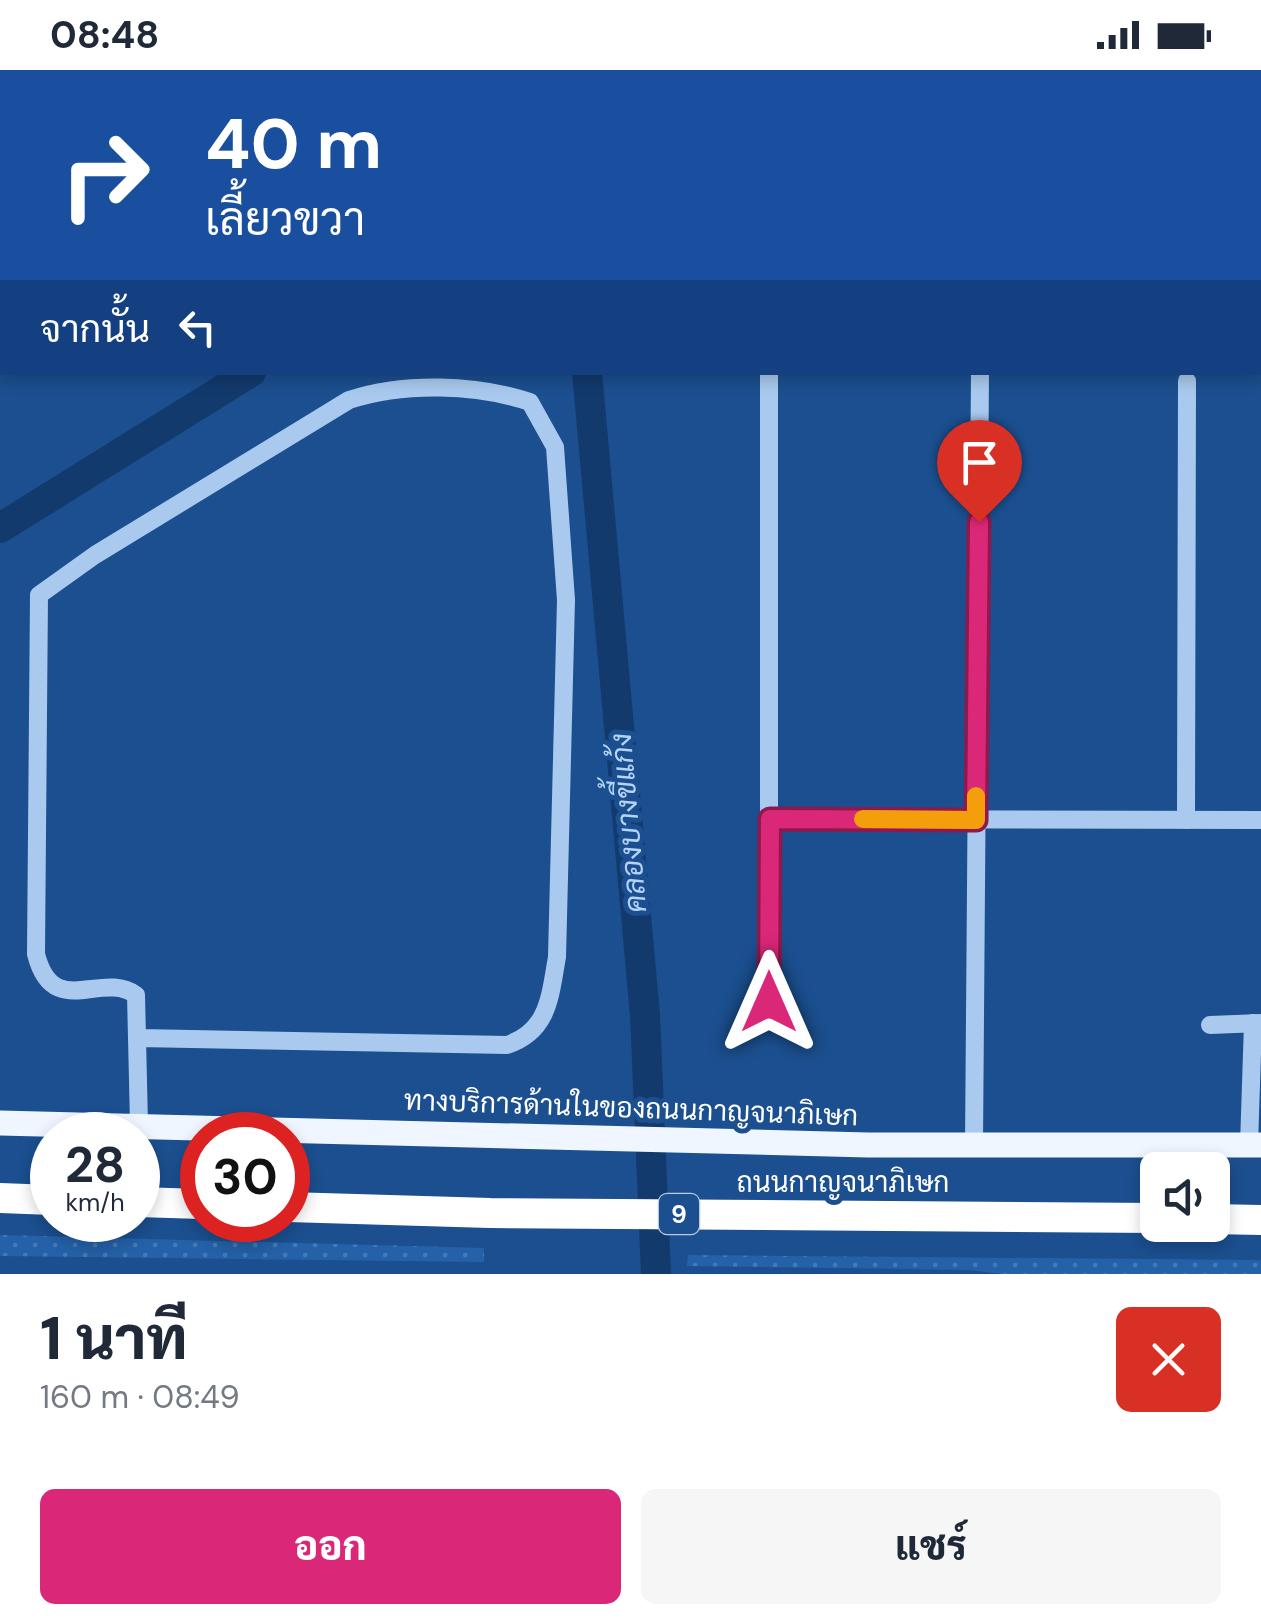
<!DOCTYPE html>
<html lang="th">
<meta charset="utf-8">
<style>
:root{--surface:#fff;--page:#f6f6f7;--text:#1f2937;--muted:#747a83;--accent:#db2777}
body{margin:0;font-family:"DM Sans",Sarabun,sans-serif;background:var(--page);color:var(--text);height:100vh;display:flex;flex-direction:column;font-size:38px;white-space:nowrap}
*{box-sizing:border-box;margin:0}
p{font-size:32px;color:var(--muted)}
.icon{flex:none;width:55px;height:55px;fill:none;stroke:currentColor;stroke-width:2;stroke-linecap:round;stroke-linejoin:round}
.map{position:relative;height:1204px;overflow:hidden}
.details{display:flex;flex-direction:column;background:var(--surface);flex:1}
.details>*{flex:none}
.hud{position:absolute;left:0px;top:0px;width:1262px;height:305px;box-shadow:0 5px 15px #0003;background:#1a4fa0;color:#fff;overflow:hidden}
.fabs{position:absolute;left:1140px;top:1082px;display:grid;gap:20px}
.fabs a{display:grid;place-items:center;width:90px;height:90px;border-radius:15px;background:var(--surface);box-shadow:0 5px 15px #0003;font-size:50px}
.speed{position:absolute;left:30px;top:1042px;display:flex;gap:20px;font-size:50px;font-weight:700;text-align:center}
.speed>*{display:grid;place-content:center;width:130px;height:130px;border-radius:50%;background:var(--surface);box-shadow:0 5px 15px #0003;line-height:1}
.speed small{font-size:25px;font-weight:400}
.speed .limit{border:15px solid #d22;background:#fff;color:#111}
.pin{position:absolute;display:grid;place-items:center;width:85px;height:85px;color:#fff;margin:-102px -42px;border-radius:50% 50% 50% 0;rotate:-45deg;box-shadow:0 0 10px #0007}
.pin .icon{rotate:45deg}
.me{position:absolute;width:110px;margin:-55px;rotate:0deg;stroke-linejoin:round;filter:drop-shadow(0 0 8px #0008)}
.turn{display:flex;align-items:center;gap:35px;height:210px;padding:0 40px;font-size:45px}
.turn .icon{width:130px;height:130px;stroke-width:2.5}
.turn b{display:block;font-size:70px;line-height:85px}
.then{display:flex;align-items:center;height:95px;padding:0 40px;background:#0003;gap:20px;font-size:38px}
.round{display:grid;place-items:center;flex:none;width:105px;height:105px;border-radius:15px;background:var(--page)}
.overview{display:flex;align-items:center;justify-content:space-between;height:170px;padding:0 40px}
h1{font-size:60px;font-weight:800;line-height:75px}
.cta{display:flex;gap:20px;margin-top:auto;padding:20px 40px}
.cta a{flex:1;height:115px;border-radius:15px;background:var(--accent);color:#fff;font-size:40px;font-weight:800;line-height:115px;text-align:center}
.cta a+a{background:var(--page);color:var(--text)}
.status{display:flex;justify-content:space-between;align-items:center;height:70px;padding:0 50px;background:var(--surface);direction:ltr}
.status svg{height:28px;fill:currentColor}
.map>svg:first-child{display:block}
</style>
<div class="status"><b>08:48</b><svg viewBox="0 0 49 12"><path d="M0 12V9h3v3zM5 12V6h3v6zM10 12V3h3v9zM15 12V0h3v12zM26 1h20v11H26zM47 4h2v5h-2z"/></svg></div>
<div class="map">
<svg width="1261" height="1204" viewBox="0 0 1261 1204">
<defs>
<pattern id="grass-dots" width="8" height="8" patternUnits="userSpaceOnUse" patternTransform="scale(2.5)"><rect width="8" height="8" fill="#2461a8"/><path d="M2 2h.1M6 6h.1" fill="none" stroke="#4579b5" stroke-width="1.8" stroke-linecap="round"/></pattern>
</defs>
<rect width="100%" height="100%" fill="#1b4f8f"/>
<g fill="url(#grass-dots)">
<path d="M 0,1165 L 484,1178 L 484,1192 L 0,1186 Z"/>
<path d="M 688,1185 L 1261,1190 L 1261,1204 L 1001,1204 L 970,1200 L 687,1196 Z"/>
</g>
<g fill="none" stroke-linecap="round" stroke-linejoin="round">
<g stroke="#123a6d" stroke-width="30">
<path d="M 556,0 L 557,2"/>
<path d="M 0,96 L 2,96"/>
<path d="M 1260,280 L 1261,280"/>
<path d="M 587,302 L 645,945 L 656,1204"/>
<path d="M 0,458 L 251,302"/>
</g>
<g stroke="#a9c9ee" stroke-width="18">
<path d="M 77,0 L 77,2"/>
<path d="M 693,2 L 693,0"/>
<path d="M 982,2 L 982,0"/>
<path d="M 1193,2 L 1193,0"/>
<path d="M 0,74 L 2,74"/>
<path d="M 1260,230 L 1261,230"/>
<path d="M 769,304 L 769,932"/>
<path d="M 770,749 L 1261,750"/>
<path d="M 1186,750 L 1187,311"/>
<path d="M 1210,955 L 1261,953"/>
<path d="M 139,1054 L 136,925 C 101,900 53,951 36,884 L 39,525 L 95,485 L 349,330 C 404,312 476,314 530,332 L 555,377 L 566,530 L 557,887 C 550,926 549,961 507,975 L 139,968"/>
<path d="M 974,1075 L 980,302"/>
<path d="M 1249,1075 L 1253,953"/>
</g>
<path stroke="#f0f6ff" stroke-width="25" d="M 0,1053 L 868,1075 L 1261,1075"/>
<g stroke="#fff" stroke-width="30">
<path d="M 0,1128 L 52,1130"/>
<path d="M 138,1132 L 202,1134"/>
<path d="M 288,1137 L 490,1143 L 1158,1148"/>
<path d="M 1212,1149 L 1261,1150"/>
</g>
</g>
<g fill="none" stroke-linecap="round" stroke-linejoin="round">
<g stroke="#8e194d" stroke-width="25">
<path id="route" d="M 769,932 L 770,749 L 976,750 L 979,452"/>
</g>
<use href="#route" stroke="#db2777" stroke-width="18"/>
<path stroke="#f59e0b" stroke-width="18" d="M 863,749 L 976,750 L 976,726"/>
</g>
<g text-anchor="middle" dominant-baseline="central" stroke-width="10" stroke-linejoin="round" paint-order="stroke">
<rect fill="#1b4f8f" stroke="#bbcadd" stroke-width="2.5" x="659" y="1124" width="40" height="40" rx="8"/>
<g font-size="25" font-weight="bold" fill="#fff">
<text x="679" y="1144">9</text>
</g>
<g font-size="28" fill="#fff" stroke="#1b4f8f">
<text transform="translate(631 1038) rotate(2)">ทางบริการด้านในของถนนกาญจนาภิเษก</text>
<text x="843" y="1112">ถนนกาญจนาภิเษก</text>
</g>
<g font-size="30" font-style="italic" fill="#b5d3f5" stroke="#1b4f8f">
<text transform="translate(628 753) rotate(-95)">คลองบางขี้แก้ง</text>
</g>
</g>
</svg>
<div class="fabs">
<a><svg class="icon" aria-label="sound" viewBox="0 0 24 24"><path d="M4 9h4l5-4v14l-5-4H4zM17 9q2 3 0 6"/></svg></a>
</div>
<div class="speed"><div>28<small>km/h</small></div><div class="limit">30</div></div>
<div class="pin" style="left:979px;top:452px;background:#d93025"><svg class="icon" aria-label="arrive" viewBox="0 0 24 24"><path d="M6 21V4h12l-3 4 3 4H6"/></svg></div>
<svg class="me" style="left:769px;top:932px" viewBox="-20 -20 40 40"><path d="M0-17L14 15 0 8-14 15z" fill="#db2777" stroke="#fff" stroke-width="4"/></svg>
<div class="hud">
<div class="turn"><svg class="icon" aria-label="right" viewBox="0 0 24 24"><path d="M7 20v-9h11M14 6l5 5-5 5"/></svg><div><b>40 m</b>เลี้ยวขวา</div></div>
<div class="then">จากนั้น<svg class="icon" aria-label="left" viewBox="0 0 24 24"><path d="M17 20v-9H6M10 6l-5 5 5 5"/></svg></div>
</div>
</div>
<section class="details">
<div class="overview"><div><h1>1 นาที</h1><p>160 m · 08:49</p></div><a class="round" style="background:#d93025;color:#fff"><svg class="icon" aria-label="close" viewBox="0 0 24 24"><path d="M6 6l12 12M18 6L6 18"/></svg></a></div>
<div class="cta"><a>ออก</a><a>แชร์</a></div>
</section>
